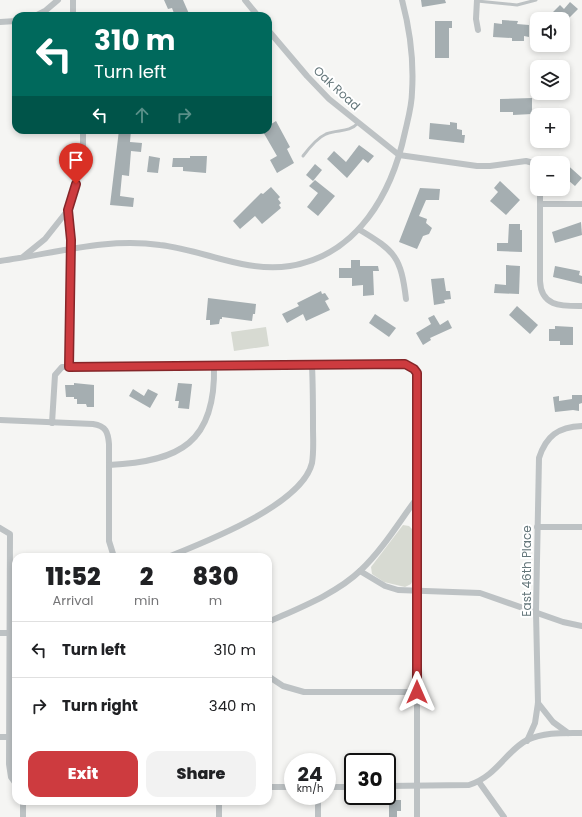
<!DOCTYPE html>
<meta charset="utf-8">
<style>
:root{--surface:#fff;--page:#f2f2f2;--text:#202124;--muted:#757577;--line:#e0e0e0;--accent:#cd3b3f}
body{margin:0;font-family:Poppins,sans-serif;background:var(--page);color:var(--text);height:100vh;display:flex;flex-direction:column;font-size:15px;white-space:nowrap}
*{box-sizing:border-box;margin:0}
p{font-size:13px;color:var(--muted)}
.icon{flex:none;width:22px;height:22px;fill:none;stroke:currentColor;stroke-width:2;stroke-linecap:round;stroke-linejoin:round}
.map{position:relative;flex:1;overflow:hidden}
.panel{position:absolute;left:12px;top:553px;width:260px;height:252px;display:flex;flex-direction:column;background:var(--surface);border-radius:12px;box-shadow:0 2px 6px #0003}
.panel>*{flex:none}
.banner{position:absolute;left:12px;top:12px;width:260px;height:122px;border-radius:12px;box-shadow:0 2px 6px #0003;background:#00695c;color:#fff;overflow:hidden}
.buttons{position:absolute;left:530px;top:12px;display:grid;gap:8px}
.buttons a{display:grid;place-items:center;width:40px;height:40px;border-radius:8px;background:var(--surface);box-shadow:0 2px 6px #0003;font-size:20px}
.speed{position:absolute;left:284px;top:753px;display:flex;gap:8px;font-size:20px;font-weight:700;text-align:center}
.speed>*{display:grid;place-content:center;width:52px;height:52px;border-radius:50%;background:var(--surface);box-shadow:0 2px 6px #0003;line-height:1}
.speed small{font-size:10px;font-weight:400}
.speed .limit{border:2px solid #111;border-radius:6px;background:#fff;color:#111}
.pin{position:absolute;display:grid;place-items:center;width:34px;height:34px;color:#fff;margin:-41px -17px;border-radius:50% 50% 50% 0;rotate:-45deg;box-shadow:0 0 4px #0007}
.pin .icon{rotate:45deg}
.me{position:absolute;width:44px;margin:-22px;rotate:0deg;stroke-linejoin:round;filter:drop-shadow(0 0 3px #0008)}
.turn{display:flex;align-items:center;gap:14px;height:84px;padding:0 16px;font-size:18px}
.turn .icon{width:52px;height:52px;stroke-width:2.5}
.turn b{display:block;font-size:28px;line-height:34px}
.lanes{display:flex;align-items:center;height:38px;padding:0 16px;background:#0003;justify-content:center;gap:20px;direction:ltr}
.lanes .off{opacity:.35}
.eta{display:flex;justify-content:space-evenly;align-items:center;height:68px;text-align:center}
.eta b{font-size:24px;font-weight:800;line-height:28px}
.action{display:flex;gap:8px;margin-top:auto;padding:8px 16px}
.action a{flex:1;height:46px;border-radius:12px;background:var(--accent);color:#fff;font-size:16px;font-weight:800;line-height:46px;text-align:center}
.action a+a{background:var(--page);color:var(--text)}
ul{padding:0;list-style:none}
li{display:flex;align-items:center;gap:12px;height:56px;padding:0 16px;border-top:1px solid var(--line)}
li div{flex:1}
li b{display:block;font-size:15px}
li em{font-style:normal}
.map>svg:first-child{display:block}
</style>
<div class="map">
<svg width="582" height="817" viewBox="0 0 582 817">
<rect width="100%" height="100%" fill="#f5f5f3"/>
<g fill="#d7dad2">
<path d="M 266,327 L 269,346 L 234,351 L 231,332 Z"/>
<path d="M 403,525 L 409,526 L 413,530 L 413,580 L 411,584 L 405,587 L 384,582 L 372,574 L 371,567 Z"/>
</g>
<g fill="#a5aeb1">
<path d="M 164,0 L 183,0 L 190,16 L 175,16 L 172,8 L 168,9 Z"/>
<path d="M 421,0 L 445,0 L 446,3 L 422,7 Z"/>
<path d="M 570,2 L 578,9 L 563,24 L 563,19 L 540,19 L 547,12 L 550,15 L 560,5 L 564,9 Z"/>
<path d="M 502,20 L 518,21 L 517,24 L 529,25 L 529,37 L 524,36 L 524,41 L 512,41 L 512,38 L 493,37 L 494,23 L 502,24 Z"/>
<path d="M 435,21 L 452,21 L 452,28 L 449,28 L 449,58 L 435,58 Z"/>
<path d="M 532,98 L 532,114 L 513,115 L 513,112 L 500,112 L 500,99 Z"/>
<path d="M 276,121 L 290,147 L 287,149 L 294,163 L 277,173 L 270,160 L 277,156 L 262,130 L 268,130 L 268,126 Z"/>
<path d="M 450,122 L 457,123 L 457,129 L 462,130 L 462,135 L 465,135 L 464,143 L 429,139 L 430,123 L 450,125 Z"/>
<path d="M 119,130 L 131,130 L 130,142 L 142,143 L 141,152 L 131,151 L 129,176 L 122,175 L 120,196 L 134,198 L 133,207 L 110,205 Z"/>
<path d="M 359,145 L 374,156 L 368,163 L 363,159 L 347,178 L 327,159 L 334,151 L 346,162 Z"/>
<path d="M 149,156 L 160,158 L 158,173 L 147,172 Z"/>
<path d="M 190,156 L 207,156 L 206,173 L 183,171 L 183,167 L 172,167 L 173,158 L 190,158 Z"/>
<path d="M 563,161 L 582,178 L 575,186 L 569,181 L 567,183 L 563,179 Z"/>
<path d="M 315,164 L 322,170 L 313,181 L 306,175 Z"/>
<path d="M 315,180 L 335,196 L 318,216 L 307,207 L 318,193 L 309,186 Z"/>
<path d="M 500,181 L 520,200 L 506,215 L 490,201 L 498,192 L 494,188 Z"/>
<path d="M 271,187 L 280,197 L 278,199 L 281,203 L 279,205 L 281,208 L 262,224 L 255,216 L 240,229 L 233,221 L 261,193 L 263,194 Z"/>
<path d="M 420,188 L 440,189 L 439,200 L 426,200 L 419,216 L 427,219 L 426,223 L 432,228 L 429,234 L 423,236 L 417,249 L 399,242 Z"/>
<path d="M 581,222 L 582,235 L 555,243 L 552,232 Z"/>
<path d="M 509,224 L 520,224 L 520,230 L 522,230 L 522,252 L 497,251 L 497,243 L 508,243 Z"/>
<path d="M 351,260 L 360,260 L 360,266 L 378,266 L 379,271 L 373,271 L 374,295 L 363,296 L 363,285 L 352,286 L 352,278 L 339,278 L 339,268 L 351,268 Z"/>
<path d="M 506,265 L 520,266 L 519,294 L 494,293 L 495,284 L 506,285 Z"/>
<path d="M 555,266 L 580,271 L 579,275 L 582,276 L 582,284 L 553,277 Z"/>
<path d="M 444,278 L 446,291 L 450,291 L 451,299 L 444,300 L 445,303 L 434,305 L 431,279 Z"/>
<path d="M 321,291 L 322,294 L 325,293 L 329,299 L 325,301 L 330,310 L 306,321 L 303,314 L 287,323 L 282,314 L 299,306 L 297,303 Z"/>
<path d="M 208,298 L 256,304 L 255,314 L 253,314 L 252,321 L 222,317 L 222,319 L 220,319 L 219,324 L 210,325 L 210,320 L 206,320 Z"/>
<path d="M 517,306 L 538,325 L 530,334 L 509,315 Z"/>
<path d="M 375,314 L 396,328 L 389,337 L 369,323 Z"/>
<path d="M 434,315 L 440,325 L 448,320 L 452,328 L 430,338 L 431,340 L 423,345 L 416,333 L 431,324 L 428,318 Z"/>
<path d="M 555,326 L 573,327 L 573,345 L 560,345 L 560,341 L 549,341 L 549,329 L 555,329 Z"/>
<path d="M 74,383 L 94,385 L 94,407 L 87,407 L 86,404 L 77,404 L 77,399 L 74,399 L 74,397 L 66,397 L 65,385 L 74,385 Z"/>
<path d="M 178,383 L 192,384 L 189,409 L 178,408 L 179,401 L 175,401 Z"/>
<path d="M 133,389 L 144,396 L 148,389 L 158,394 L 150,408 L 129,396 Z"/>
<path d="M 572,395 L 582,395 L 582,403 L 579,404 L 579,411 L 573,410 L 555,412 L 553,397 L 559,396 L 559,401 L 572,399 Z"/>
<path d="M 389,800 L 401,800 L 401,811 L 397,811 L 397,817 L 389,817 Z"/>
</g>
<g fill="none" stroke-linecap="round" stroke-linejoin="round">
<g stroke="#bdc2c4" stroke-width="3">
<path d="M 477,1 L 517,5 L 536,0"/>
<path d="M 303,156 C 309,148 317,138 326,134 C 338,129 349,133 358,123"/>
</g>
<g stroke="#bdc2c4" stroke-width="6">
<path d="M 245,0 L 258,16"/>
<path d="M 477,0 L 476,19 L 478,30"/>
<path d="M 35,16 L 45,11 L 58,0"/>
<path d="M 73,16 L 73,0"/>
<path d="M 0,22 L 16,21"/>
<path d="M 268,30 L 307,76 L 329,99 L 399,155 L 477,166 L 490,166 L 526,161 L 537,164"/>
<path d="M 540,189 L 540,281 C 541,307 562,306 582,306"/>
<path d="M 540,204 L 582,204"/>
<path d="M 360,230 C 395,251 401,257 406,299"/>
<path d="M 24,256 L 45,239 L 68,210"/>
<path d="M 0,261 C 53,254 106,237 160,245 C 204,250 245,273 290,266 C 358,255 392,193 405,132 C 408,119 412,105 412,92 C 414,61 410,30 402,0"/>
<path d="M 69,367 L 405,364 L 414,369 L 417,373 L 417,817"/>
<path d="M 0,420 L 93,424 C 106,426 108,432 109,444 L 109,541 L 114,557"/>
<path d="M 52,423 L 55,375 L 62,367 L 69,367 L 71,240 L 68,210 L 81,163 L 83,151 L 83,130"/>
<path d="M 109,465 C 180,462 216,442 214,366"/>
<path d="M 537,527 L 582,527"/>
<path d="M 0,528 L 10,534 L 9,764 L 11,777 L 16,784"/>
<path d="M 168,557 C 205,542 302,505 312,463 C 314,451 313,439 313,427 C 313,407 313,386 312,366"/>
<path d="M 360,571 L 385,586 L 398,590 L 480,593 L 563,622 L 582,626"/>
<path d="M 268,622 C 299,608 336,594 361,570 C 383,549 399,522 417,498"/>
<path d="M 0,633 L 10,633"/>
<path d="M 268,676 L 283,686 L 304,692 L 417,692"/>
<path d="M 538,703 L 553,722 L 568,733"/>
<path d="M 0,737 L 10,737"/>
<path d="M 527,741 L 535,723 L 538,703 L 536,612 L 539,458 C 546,436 558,427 582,426"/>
<path d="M 479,782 L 504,817"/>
<path d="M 387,786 L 469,785 C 497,776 506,751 527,740 C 544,732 564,733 582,733"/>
<path d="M 268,787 L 293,787"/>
<path d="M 327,787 L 353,787"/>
<path d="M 219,801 L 219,817"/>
<path d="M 23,817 L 23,801"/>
<path d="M 318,817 L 318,796"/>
</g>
</g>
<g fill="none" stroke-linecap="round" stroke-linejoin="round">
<g stroke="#852629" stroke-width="10">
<path id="route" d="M 76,184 L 68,210 L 71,240 L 69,367 L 405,364 L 414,369 L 417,373 L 417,692"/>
</g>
<use href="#route" stroke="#cd3b3f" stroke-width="7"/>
</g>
<g text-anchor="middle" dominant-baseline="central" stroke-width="4" stroke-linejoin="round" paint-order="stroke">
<g font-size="12" fill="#64767a" stroke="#fff">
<text transform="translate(337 88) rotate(43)">Oak Road</text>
<text transform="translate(526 571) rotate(-90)">East 46th Place</text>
</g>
</g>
</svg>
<div class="buttons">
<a><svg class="icon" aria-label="sound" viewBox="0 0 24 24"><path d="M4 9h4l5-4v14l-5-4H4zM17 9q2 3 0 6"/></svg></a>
<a><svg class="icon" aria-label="layers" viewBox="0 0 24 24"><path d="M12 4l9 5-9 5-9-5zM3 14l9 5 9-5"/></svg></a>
<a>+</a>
<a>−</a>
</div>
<div class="speed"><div>24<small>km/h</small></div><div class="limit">30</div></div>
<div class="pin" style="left:76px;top:184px;background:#d93025"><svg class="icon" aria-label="arrive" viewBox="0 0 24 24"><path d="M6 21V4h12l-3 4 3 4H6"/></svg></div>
<svg class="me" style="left:417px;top:692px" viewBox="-20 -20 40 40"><path d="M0-17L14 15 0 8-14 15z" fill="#cd3b3f" stroke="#fff" stroke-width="4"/></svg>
<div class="banner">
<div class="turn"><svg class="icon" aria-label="left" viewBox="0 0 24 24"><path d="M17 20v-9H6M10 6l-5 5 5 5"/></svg><div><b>310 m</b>Turn left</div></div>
<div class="lanes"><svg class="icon" aria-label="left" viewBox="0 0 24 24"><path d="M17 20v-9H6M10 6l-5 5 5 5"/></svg><svg class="icon off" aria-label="ahead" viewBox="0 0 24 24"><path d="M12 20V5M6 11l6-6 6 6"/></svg><svg class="icon off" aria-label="right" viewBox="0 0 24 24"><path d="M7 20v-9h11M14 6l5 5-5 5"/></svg></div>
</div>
<section class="panel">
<div class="eta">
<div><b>11:52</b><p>Arrival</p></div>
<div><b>2</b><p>min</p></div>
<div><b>830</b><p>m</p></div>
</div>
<ul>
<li><svg class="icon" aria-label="left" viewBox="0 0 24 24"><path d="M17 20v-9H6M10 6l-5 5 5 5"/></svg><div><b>Turn left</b></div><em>310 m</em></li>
<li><svg class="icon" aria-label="right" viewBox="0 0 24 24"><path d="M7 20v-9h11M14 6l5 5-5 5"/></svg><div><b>Turn right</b></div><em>340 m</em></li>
</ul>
<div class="action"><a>Exit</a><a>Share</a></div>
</section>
</div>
